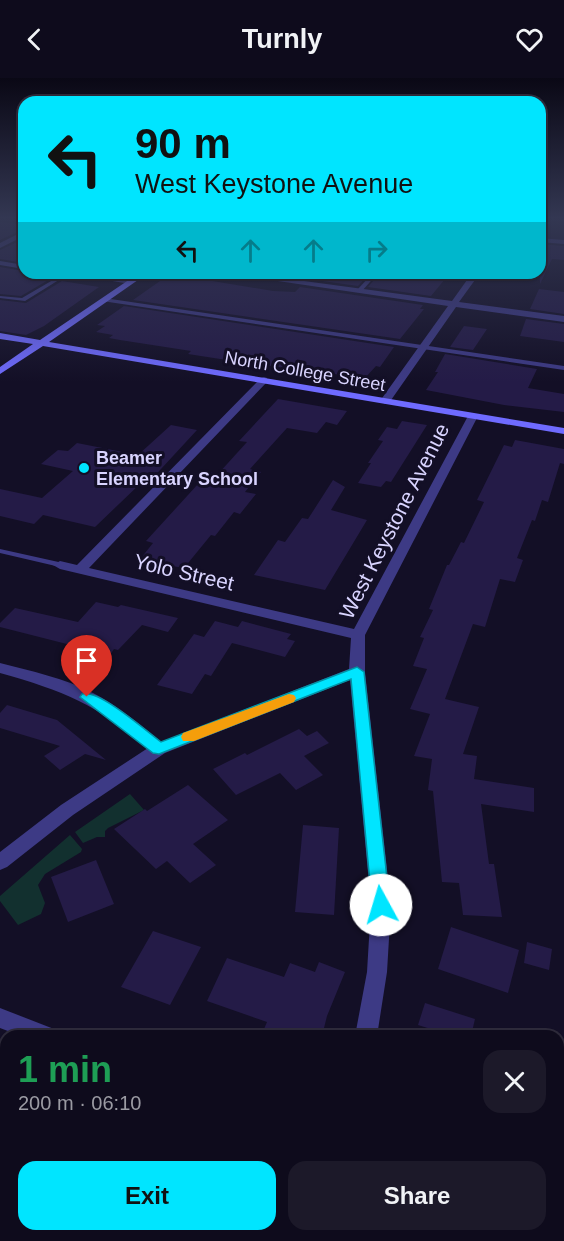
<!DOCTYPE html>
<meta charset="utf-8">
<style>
:root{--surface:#0e0b1c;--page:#1c1929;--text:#f1f3f6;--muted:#9b9ba3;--line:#2e2b3b;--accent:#00e5ff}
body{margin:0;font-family:Arial,sans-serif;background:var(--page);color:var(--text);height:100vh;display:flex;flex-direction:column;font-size:22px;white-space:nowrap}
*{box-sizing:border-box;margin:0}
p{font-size:20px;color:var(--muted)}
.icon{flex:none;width:33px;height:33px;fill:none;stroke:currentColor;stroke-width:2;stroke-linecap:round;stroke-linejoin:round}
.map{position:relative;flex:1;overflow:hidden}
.panel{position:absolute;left:0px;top:952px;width:564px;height:212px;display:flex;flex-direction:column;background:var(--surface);border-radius:18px 18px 0 0;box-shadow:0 2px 4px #0004,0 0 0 2px var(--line)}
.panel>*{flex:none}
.guide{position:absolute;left:18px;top:18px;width:528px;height:183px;border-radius:18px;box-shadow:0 2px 4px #0004,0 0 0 2px var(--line);background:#00e5ff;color:#111;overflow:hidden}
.pin{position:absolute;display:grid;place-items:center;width:51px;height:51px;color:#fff;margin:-62px -26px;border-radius:50% 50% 50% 0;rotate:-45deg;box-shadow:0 0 6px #0007}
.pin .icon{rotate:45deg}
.me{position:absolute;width:66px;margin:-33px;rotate:354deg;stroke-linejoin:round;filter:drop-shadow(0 0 4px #0008)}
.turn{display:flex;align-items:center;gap:21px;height:126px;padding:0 18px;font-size:27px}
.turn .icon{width:78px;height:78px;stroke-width:2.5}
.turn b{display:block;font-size:42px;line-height:51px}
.lanes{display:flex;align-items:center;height:57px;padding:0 18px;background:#0003;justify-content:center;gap:30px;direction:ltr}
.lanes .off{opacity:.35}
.round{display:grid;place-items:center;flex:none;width:63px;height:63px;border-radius:18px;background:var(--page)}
.headline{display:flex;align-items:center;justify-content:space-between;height:102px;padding:0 18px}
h1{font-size:36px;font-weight:800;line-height:45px;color:#1e9e55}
.button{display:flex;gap:12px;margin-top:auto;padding:12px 18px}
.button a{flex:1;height:69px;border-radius:18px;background:var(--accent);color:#111;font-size:24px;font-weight:800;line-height:69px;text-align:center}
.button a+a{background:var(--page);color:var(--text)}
header{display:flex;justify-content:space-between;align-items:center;height:78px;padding:0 18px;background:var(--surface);font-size:27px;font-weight:800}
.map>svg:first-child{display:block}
</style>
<header><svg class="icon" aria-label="back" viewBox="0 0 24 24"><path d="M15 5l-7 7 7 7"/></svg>Turnly<svg class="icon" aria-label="heart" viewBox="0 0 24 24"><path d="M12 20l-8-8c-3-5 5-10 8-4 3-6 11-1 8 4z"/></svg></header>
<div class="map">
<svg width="564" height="1163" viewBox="0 0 564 1163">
<rect width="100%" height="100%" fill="#130f26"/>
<g fill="#12302f">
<path d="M 130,716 L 144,732 L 108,750 L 105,753 L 105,759 L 97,759 L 83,765 L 75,754 Z"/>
<path d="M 70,757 L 82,771 L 81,774 L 45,796 L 38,807 L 45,825 L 41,836 L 18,847 L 0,823 L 0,818 Z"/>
<path d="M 303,1158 L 423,1158 L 435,1163 L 300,1163 Z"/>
</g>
<g fill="#241b47">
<path d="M 0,144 L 24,147 L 24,151 L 0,162 Z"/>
<path d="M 24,161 L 24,185 L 0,181 L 0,172 Z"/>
<path d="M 540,166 L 564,168 L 564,182 L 552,181 L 540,206 Z"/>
<path d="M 0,189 L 24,193 L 24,198 L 50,201 L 21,218 L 0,216 Z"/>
<path d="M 314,195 L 370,195 L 358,208 L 308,201 Z"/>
<path d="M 380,195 L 450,195 L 431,218 L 368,209 Z"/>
<path d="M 170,196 L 273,213 L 295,214 L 300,209 L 423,227 L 420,231 L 424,231 L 400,261 L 133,222 Z"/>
<path d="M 62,203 L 99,209 L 44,248 L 26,257 L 0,253 L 0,222 L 26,225 Z"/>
<path d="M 539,211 L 564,214 L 564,236 L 530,231 Z"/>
<path d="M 124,228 L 394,269 L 380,289 L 376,288 L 365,300 L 233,283 L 188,276 L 191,273 L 120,262 L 109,260 L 113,257 L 96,254 L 105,248 L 97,247 Z"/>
<path d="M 526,241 L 564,246 L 564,264 L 520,258 Z"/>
<path d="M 464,248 L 487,251 L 473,272 L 450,269 Z"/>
<path d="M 445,276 L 537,291 L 528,310 L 564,316 L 564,334 L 504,327 L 426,312 L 438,294 L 435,294 Z"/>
<path d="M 278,321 L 347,333 L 337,347 L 326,344 L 317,355 L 287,350 L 250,391 L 261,394 L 245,414 L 256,416 L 240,436 L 234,434 L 215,458 L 211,457 L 184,490 L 172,488 L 169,492 L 137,485 L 153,465 L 146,463 L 209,394 L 218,396 L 247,364 L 239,363 Z"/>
<path d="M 402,343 L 427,347 L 391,404 L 386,403 L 381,409 L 358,405 L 371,385 L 368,385 L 383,363 L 378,362 L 387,349 L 397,351 Z"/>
<path d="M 171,347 L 197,352 L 149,404 L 143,403 L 95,449 L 43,437 L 34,446 L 0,438 L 0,411 L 42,420 L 73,393 L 41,386 L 58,372 L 68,373 L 77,365 L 138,377 Z"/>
<path d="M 515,362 L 564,371 L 564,386 L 560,385 L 548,424 L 542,422 L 535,443 L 532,442 L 517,480 L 523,482 L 515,504 L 500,501 L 485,549 L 473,546 L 445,621 L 479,629 L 463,676 L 477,678 L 474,701 L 534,710 L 534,734 L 481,726 L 489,786 L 494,786 L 502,839 L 463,837 L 459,805 L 442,804 L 433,713 L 428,712 L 432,681 L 414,678 L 430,636 L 410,631 L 427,591 L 413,588 L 424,560 L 420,559 L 433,532 L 429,531 L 447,487 L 449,487 L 461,464 L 464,465 L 484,424 L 477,422 L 504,367 L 512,369 Z"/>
<path d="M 333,402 L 345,409 L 331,432 L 367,442 L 325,512 L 254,497 L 278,462 L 285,464 L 302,440 L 308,441 Z"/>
<path d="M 96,524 L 118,529 L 121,527 L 178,540 L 168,554 L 142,547 L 118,572 L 114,571 L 110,577 L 0,549 L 0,545 L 15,530 L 78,544 Z"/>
<path d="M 215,543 L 238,549 L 242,543 L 291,556 L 287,561 L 295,563 L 285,579 L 232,565 L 211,598 L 205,596 L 192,616 L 157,607 L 194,556 L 204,559 Z"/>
<path d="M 7,627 L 57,642 L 106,682 L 85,676 L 60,692 L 44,678 L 60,668 L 0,650 L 0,635 Z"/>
<path d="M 299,651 L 307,658 L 317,653 L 329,665 L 304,678 L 323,697 L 296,712 L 280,695 L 236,717 L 213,691 L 245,675 L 247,677 Z"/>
<path d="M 188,707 L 228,742 L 193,766 L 216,787 L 190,805 L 167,783 L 156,791 L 114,751 L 145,731 L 147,733 Z"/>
<path d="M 303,747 L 339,750 L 334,837 L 295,834 Z"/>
<path d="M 96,782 L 114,826 L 68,844 L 51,799 Z"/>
<path d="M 451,849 L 519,872 L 508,915 L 438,891 Z"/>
<path d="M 153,853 L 201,869 L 170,927 L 121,909 Z"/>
<path d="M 527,864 L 552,871 L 549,892 L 524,885 Z"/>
<path d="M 227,880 L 284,899 L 290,885 L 315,894 L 319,884 L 345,894 L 327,938 L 322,958 L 261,958 L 267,944 L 207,923 Z"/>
<path d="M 425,925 L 475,941 L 471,958 L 453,958 L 418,947 Z"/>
</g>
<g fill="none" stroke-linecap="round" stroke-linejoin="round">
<g fill="#3d3a85" fill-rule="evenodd">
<path d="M 560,141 L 564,141 L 564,142 L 561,142 Z"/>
<path d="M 65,195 L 70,195 L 25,223 L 0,220 L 0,218 L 22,220 Z"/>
<path d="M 373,195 L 378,195 L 361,214 L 357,214 L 357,212 Z"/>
<path d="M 104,220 L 564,288 L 564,292 L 102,223 L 101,222 Z"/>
<path d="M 0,471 L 63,485 L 64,487 L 60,489 L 0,475 Z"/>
</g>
<g fill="#3d3a85" fill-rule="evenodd">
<path d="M 24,153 L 24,158 L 0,170 L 0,165 Z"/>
<path d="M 540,160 L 564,162 L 564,166 L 540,164 Z"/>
<path d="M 0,183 L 24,187 L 24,191 L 0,187 Z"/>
<path d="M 66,195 L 86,195 L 134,204 L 130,206 Z"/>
<path d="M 223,195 L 244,195 L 452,223 L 472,195 L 480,195 L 459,224 L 564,238 L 564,244 L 456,229 L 389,325 L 385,326 L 380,323 L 448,228 Z"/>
<path d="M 264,299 L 267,300 L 267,304 L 89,490 L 354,551 L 468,338 L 473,335 L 478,338 L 365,557 L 365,594 L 391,827 L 387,894 L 377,958 L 355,958 L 367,894 L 371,827 L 350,602 L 165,675 L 73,737 L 7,789 L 0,792 L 0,774 L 61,727 L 148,670 C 96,626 64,613 0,595 L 0,585 C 31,593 64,600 93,615 C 118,628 140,646 161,664 L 349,591 L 351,560 L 60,491 L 53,487 L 60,483 L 77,487 L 261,300 Z"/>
<path d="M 0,930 L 54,951 L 57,958 L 21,958 L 0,950 Z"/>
<path d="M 558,1150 L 564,1153 L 564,1163 L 534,1163 L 532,1158 L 558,1158 Z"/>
<path d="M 273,1158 L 300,1158 L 298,1163 L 271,1163 Z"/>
</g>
<path fill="#6f6bff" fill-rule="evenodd" d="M 139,195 L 148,195 L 49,264 L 564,350 L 564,356 L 43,268 L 0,296 L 0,289 L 33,266 L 0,261 L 0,255 L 40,262 Z"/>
</g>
<linearGradient id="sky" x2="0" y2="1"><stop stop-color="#0a0815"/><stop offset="0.46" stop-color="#333752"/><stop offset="1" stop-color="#333752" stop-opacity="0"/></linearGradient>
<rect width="564" height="304" fill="url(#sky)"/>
<path fill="#00e5ff" stroke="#0095a6" stroke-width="1.5" d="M 357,589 L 364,594 L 390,827 L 387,832 L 381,834 L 375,832 L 372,827 L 351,601 L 159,676 L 153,675 L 80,619 L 82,616 C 99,611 146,653 161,664 Z"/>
<path fill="#f59e0b" d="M 289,616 L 294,617 L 296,620 L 294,624 L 194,663 L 183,663 L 181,659 L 183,655 Z"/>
<circle fill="#00e5ff" stroke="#130f26" stroke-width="2" cx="84" cy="390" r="6"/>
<g text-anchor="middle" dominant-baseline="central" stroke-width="6" stroke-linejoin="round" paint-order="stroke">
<g font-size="18" fill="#d9d4ff" stroke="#130f26">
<text transform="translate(305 293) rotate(10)">North College Street</text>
</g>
<g font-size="18" font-weight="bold" fill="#d9d4ff" stroke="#130f26" text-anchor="start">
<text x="96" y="380">Beamer<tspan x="96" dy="21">Elementary School</tspan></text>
</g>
<g font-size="21" fill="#d9d4ff" stroke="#130f26">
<text transform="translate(394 443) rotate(-63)">West Keystone Avenue</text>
<text transform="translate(184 494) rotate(13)">Yolo Street</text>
</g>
</g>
</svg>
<div class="pin" style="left:87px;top:619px;background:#d93025"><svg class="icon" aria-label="arrive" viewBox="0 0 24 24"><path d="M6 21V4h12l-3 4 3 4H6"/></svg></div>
<svg class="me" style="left:381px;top:827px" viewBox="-20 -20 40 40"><circle r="19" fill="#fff"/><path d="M0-13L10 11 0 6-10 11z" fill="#00e5ff"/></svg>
<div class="guide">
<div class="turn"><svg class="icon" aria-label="left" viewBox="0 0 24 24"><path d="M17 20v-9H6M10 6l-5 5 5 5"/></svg><div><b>90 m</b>West Keystone Avenue</div></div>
<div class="lanes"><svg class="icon" aria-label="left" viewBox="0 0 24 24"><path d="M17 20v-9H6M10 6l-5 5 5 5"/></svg><svg class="icon off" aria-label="ahead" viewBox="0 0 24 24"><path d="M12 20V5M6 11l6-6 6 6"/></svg><svg class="icon off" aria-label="ahead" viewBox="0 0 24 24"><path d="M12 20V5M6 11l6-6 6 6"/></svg><svg class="icon off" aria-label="right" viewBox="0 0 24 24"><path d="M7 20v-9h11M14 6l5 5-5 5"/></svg></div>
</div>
<section class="panel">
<div class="headline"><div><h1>1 min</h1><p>200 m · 06:10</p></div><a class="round"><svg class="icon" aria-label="close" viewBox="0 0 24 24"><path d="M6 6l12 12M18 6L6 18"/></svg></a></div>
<div class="button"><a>Exit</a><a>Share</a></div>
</section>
</div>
